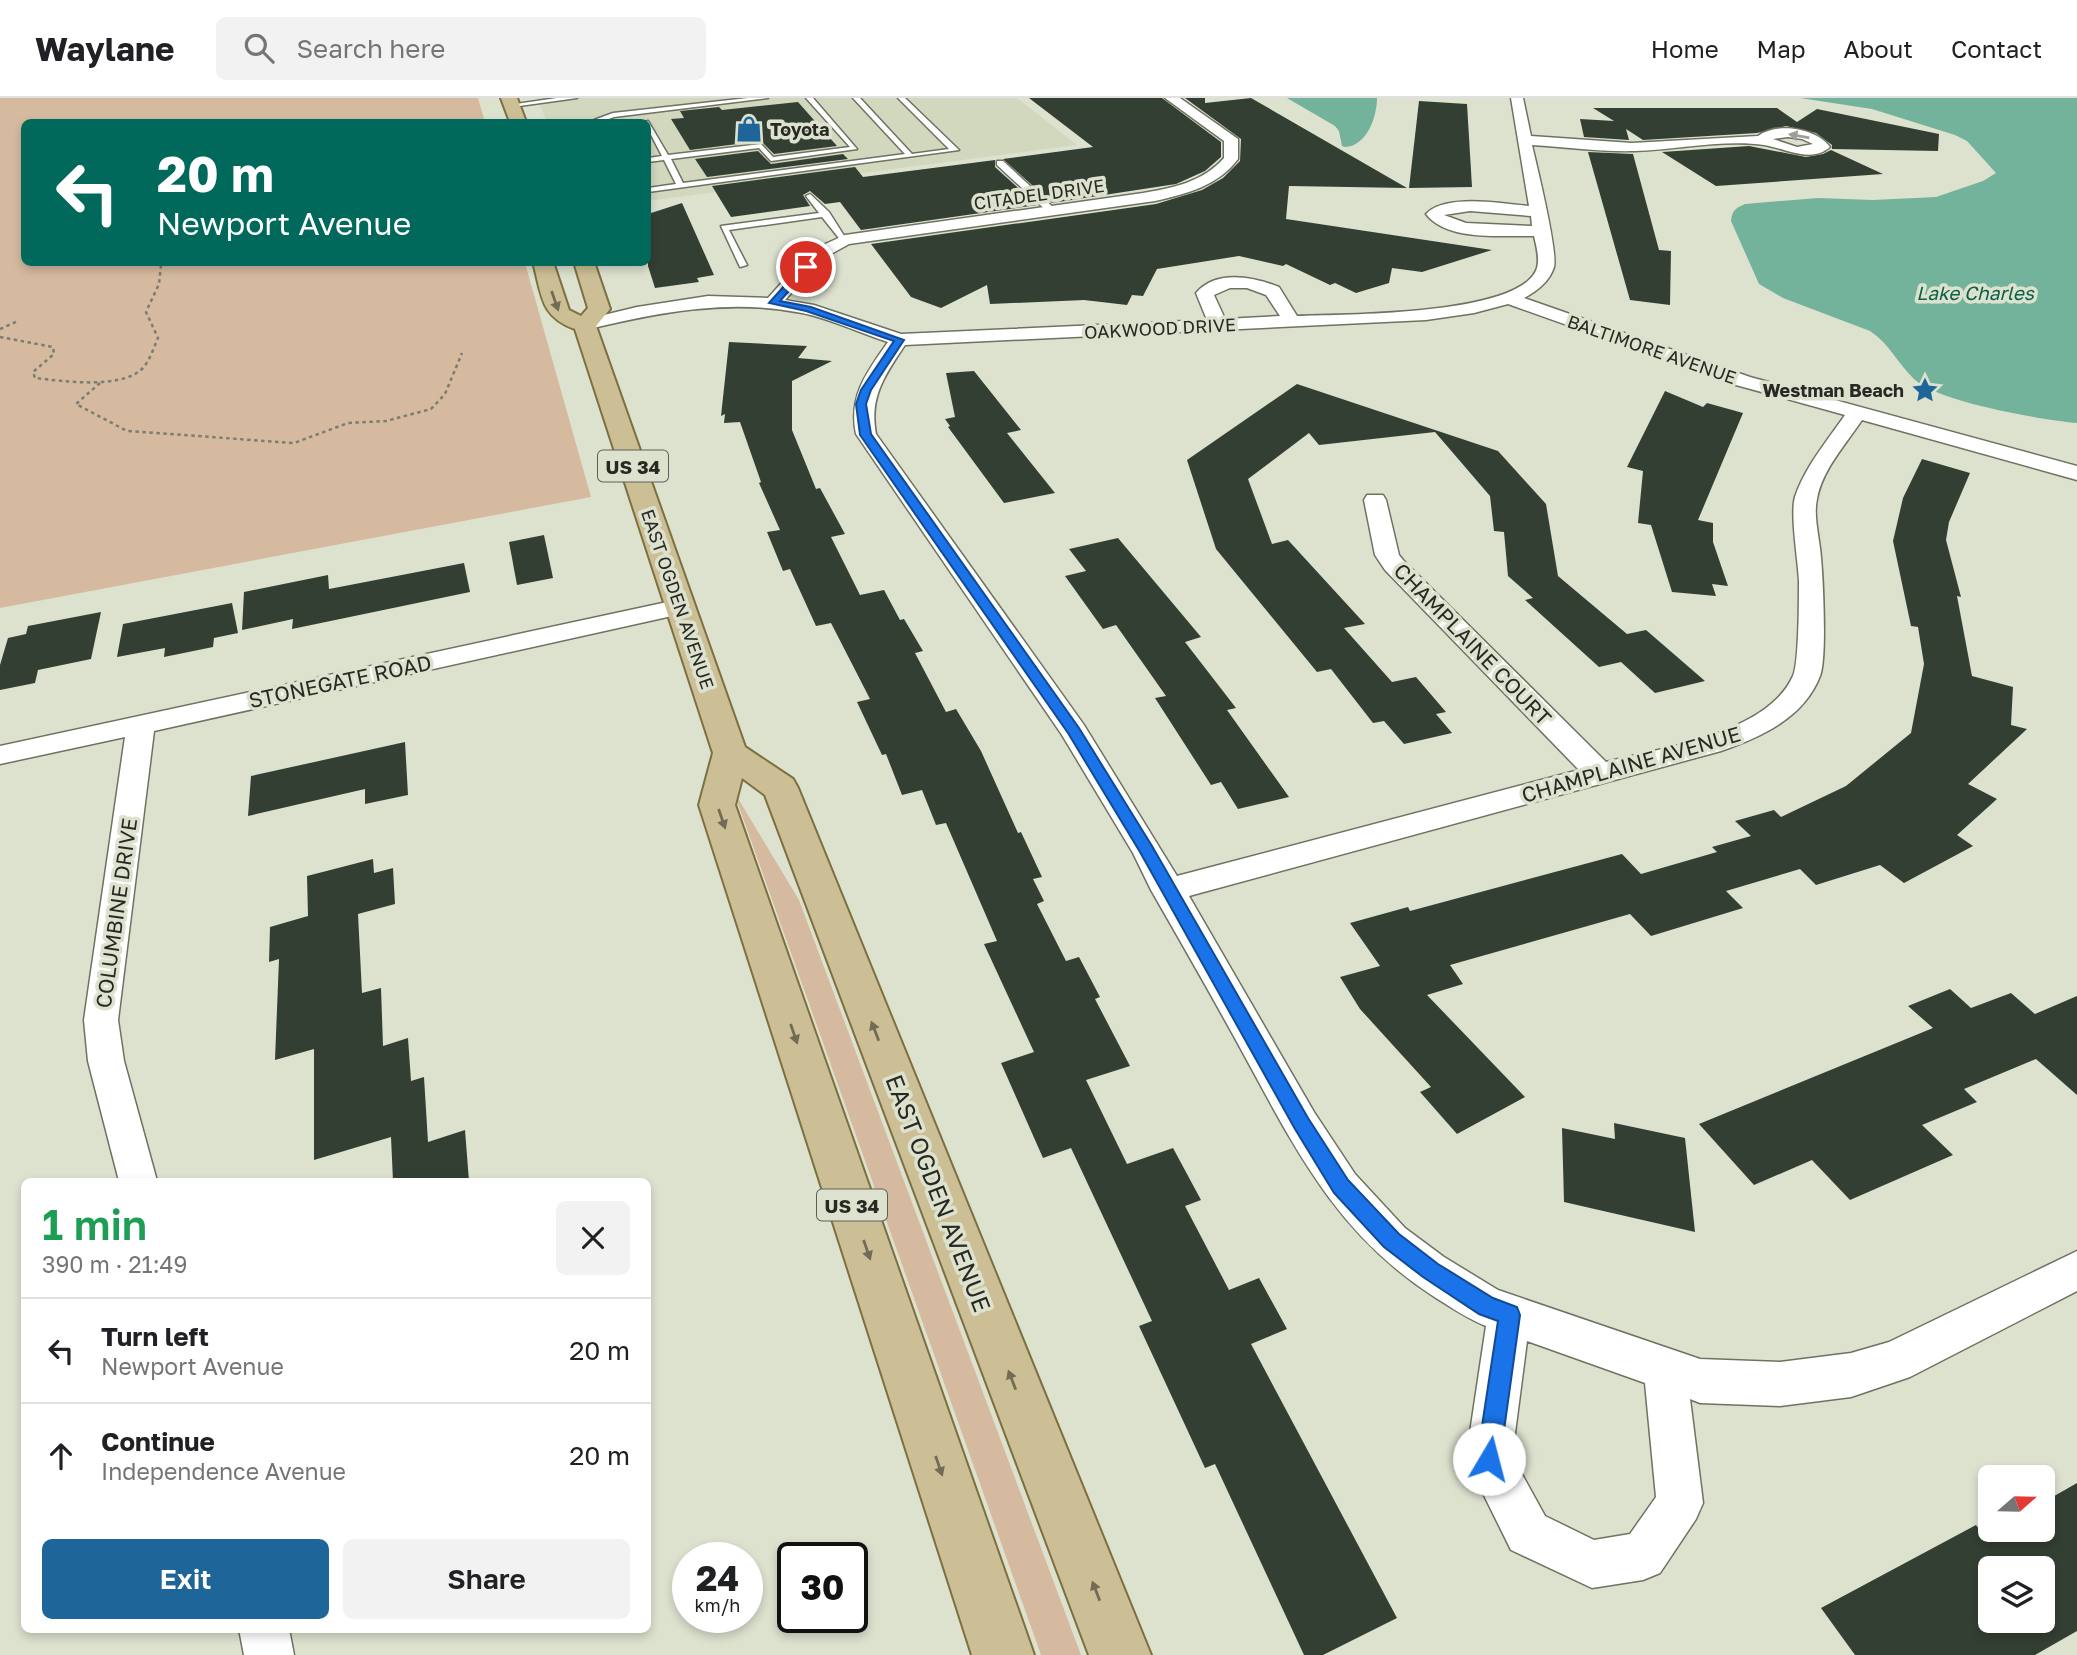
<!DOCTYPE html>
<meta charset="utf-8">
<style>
:root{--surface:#fff;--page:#f2f2f2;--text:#202124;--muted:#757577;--line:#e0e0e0;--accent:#1e6599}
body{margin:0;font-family:"Golos Text",sans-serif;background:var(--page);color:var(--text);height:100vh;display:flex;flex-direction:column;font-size:26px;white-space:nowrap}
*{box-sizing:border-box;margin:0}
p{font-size:23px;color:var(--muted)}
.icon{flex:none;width:38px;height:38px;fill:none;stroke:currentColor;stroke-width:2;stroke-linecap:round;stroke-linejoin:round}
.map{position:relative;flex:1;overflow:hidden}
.side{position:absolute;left:21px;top:1080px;width:630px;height:455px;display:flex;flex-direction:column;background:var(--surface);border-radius:10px;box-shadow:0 4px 10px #0003}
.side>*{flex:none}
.guide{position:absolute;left:21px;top:21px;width:630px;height:147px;border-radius:10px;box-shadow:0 4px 10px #0003;background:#00695c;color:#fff;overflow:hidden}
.needle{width:46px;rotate:70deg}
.controls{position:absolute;left:1978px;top:1367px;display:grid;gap:14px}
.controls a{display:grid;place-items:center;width:77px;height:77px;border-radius:10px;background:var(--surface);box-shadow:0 4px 10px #0003;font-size:35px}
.speed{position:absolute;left:672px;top:1444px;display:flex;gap:14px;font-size:35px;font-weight:700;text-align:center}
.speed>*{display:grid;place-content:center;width:91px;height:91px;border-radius:50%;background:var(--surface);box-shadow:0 4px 10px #0003;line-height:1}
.speed small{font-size:18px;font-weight:400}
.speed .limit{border:4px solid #111;border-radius:10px;background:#fff;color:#111}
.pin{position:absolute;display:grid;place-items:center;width:60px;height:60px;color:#fff;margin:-30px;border:4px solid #fff;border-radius:50%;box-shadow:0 2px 7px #0007}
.me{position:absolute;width:77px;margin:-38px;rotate:8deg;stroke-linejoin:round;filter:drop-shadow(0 0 5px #0008)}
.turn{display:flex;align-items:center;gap:24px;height:147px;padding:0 21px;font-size:32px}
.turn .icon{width:91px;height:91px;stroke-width:2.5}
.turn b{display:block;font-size:49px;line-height:60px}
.round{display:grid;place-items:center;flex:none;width:74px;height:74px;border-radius:10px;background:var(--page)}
.headline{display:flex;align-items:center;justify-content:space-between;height:119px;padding:0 21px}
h1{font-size:42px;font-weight:600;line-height:52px;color:#1e9e55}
.button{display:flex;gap:14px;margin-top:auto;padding:14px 21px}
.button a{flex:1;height:80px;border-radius:10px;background:var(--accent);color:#fff;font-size:28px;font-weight:600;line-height:80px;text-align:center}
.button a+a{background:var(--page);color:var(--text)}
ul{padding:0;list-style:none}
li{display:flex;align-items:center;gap:21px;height:105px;padding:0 21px;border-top:2px solid var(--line)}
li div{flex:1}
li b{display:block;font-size:26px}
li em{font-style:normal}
header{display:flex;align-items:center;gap:42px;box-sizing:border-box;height:98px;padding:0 35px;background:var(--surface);border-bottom:2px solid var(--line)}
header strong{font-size:33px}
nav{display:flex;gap:38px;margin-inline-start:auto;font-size:24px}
.search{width:490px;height:63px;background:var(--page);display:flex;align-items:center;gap:18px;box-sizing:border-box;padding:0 24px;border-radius:10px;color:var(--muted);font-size:26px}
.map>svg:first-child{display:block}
</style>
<header>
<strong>Waylane</strong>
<div class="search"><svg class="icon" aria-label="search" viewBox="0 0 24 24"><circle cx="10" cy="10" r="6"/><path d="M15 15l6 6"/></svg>Search here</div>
<nav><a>Home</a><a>Map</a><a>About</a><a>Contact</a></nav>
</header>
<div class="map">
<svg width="2077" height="1557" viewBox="0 0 2077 1557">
<rect width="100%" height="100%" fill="#dde2cf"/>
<path fill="#d2d8be" d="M 537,0 L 1017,0 L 1077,47 L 648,103 L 648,24 L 547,24 Z"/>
<g fill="#d5ba9f">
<path d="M 0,0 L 478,0 L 485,24 L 24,24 L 24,164 L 525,165 L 591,399 L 0,510 Z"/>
<path d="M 733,692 L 799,802 L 1081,1557 L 1041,1557 Z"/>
</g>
<g fill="#73b39b">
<path d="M 1287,0 L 1377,0 C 1377,19 1367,48 1345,49 L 1342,48 L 1339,33 L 1335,28 Z"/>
<path d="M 1800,0 L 2077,0 L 2077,325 C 2043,322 1937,304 1914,281 C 1898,266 1889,245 1870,233 L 1783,200 L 1759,186 L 1731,123 C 1732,112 1736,110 1745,106 L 1818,100 L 1873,102 L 1936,99 L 1983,83 L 1996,75 L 1967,43 L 1955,37 L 1872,11 Z"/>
</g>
<g fill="#343f33" fill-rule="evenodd">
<path d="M 1029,0 L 1162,0 L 1221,44 L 1221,59 L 1205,73 L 1176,86 L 1052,105 L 1003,61 L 1093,49 Z"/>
<path d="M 1185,0 L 1205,0 L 1205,5 L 1251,0 L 1407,90 L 1289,88 L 1286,121 L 1492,152 L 1422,174 L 1392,170 L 1389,185 L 1356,195 L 1335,185 L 1330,187 L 1286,166 L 1283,168 L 1239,158 L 1157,171 L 1143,198 L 1132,197 L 1127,207 L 1084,202 L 990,206 L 987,187 L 941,210 L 911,199 L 871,146 L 1156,106 L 1202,92 L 1223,80 L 1240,63 L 1241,41 Z"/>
<path d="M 1419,3 L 1467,6 L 1472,89 L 1409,90 Z"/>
<path d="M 798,4 L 837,48 L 774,56 L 761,43 L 690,52 L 671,21 L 684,20 L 680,13 L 719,9 L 722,12 Z"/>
<path d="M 1593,10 L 1777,10 L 1797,24 L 1817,11 L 1939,36 L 1938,53 L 1832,51 L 1832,47 L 1816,35 L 1786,28 L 1757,35 L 1643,42 L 1626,31 L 1629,42 L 1584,39 L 1580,21 L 1614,23 Z"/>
<path d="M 1749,48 L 1806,59 L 1823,56 L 1831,52 L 1883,76 L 1716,88 L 1662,54 Z"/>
<path d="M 758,53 L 771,66 L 843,56 L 848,61 L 707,79 L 695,61 Z"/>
<path d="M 1588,54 L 1633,56 L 1659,152 L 1671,153 L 1670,207 L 1630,202 Z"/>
<path d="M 995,62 L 995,69 L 1037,107 L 861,132 L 840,104 L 825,106 L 810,93 L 803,97 L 810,108 L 731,119 L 712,88 L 855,69 L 863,79 Z"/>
<path d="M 682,105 L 714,177 L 697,180 L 699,184 L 655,190 L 648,168 L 648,116 Z"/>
<path d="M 729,244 L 807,248 L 798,260 L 832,263 L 792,283 L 792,332 L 816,391 L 820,390 L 845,436 L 831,439 L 860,497 L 884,492 L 900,522 L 904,521 L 923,553 L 915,555 L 946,614 L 956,611 L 981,653 L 1018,735 L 1021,734 L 1042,779 L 1033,781 L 1044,803 L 1037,806 L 1066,863 L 1079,859 L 1100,899 L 1095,901 L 1130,968 L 1086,982 L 1127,1066 L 1173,1050 L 1201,1102 L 1185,1108 L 1229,1192 L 1259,1180 L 1287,1231 L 1251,1246 L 1397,1520 L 1323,1557 L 1304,1557 L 1215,1366 L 1205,1370 L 1139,1228 L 1152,1223 L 1071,1050 L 1043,1060 L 1001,965 L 1034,954 L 984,846 L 997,843 L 946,725 L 936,727 L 922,692 L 902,697 L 886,656 L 882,657 L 857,604 L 870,601 L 831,525 L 816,528 L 790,471 L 783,473 L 767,434 L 780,432 L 759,385 L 761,384 L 740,324 L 724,325 L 725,316 L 721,318 Z"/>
<path d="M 974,273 L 1021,332 L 1007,335 L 1055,395 L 1004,405 L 948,329 L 950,328 L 945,321 L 955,319 L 946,275 Z"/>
<path d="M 1297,286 L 1498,353 L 1546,406 L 1558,478 L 1627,536 L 1646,532 L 1705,583 L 1655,595 L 1621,564 L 1599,569 L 1525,502 L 1533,500 L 1508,478 L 1504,434 L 1494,433 L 1490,398 L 1435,334 L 1319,347 L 1309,335 L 1248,381 L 1272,446 L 1288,442 L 1365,526 L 1344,530 L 1392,584 L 1416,579 L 1446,614 L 1436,616 L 1452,635 L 1404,646 L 1384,623 L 1373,625 L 1331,571 L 1317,574 L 1216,451 L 1187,362 Z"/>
<path d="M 1665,293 L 1703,309 L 1707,305 L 1743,315 L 1698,422 L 1713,425 L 1713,444 L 1728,488 L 1712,486 L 1716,498 L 1672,494 L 1651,427 L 1638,425 L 1643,373 L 1627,369 Z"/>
<path d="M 1922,361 L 1970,375 L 1949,424 L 1946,442 L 1961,499 L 1957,498 L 1972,578 L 2013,589 L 2011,627 L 2027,631 L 1968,686 L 1997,701 L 1957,737 L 1973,748 L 1904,785 L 1880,767 L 1816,787 L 1800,771 L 1726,793 L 1743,810 L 1651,838 L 1630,816 L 1450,867 L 1463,886 L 1427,897 L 1525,999 L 1457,1036 L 1420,994 L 1431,989 L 1360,911 L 1340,879 L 1380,868 L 1350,825 L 1408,809 L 1410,813 L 1622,756 L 1641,776 L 1717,754 L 1712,749 L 1751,738 L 1735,723 L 1774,712 L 1781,719 L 1846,688 L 1911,635 L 1924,566 L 1918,529 L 1911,528 L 1893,443 L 1903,400 Z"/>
<path d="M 544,437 L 553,480 L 517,487 L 509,444 Z"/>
<path d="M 1118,440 L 1201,539 L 1185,544 L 1236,610 L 1227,612 L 1289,699 L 1238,711 L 1221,684 L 1211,687 L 1155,600 L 1166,598 L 1116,527 L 1103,531 L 1065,478 L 1086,473 L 1069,451 Z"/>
<path d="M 464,465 L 470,494 L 292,531 L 293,521 L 242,532 L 244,494 L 328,477 L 329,491 Z"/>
<path d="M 232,505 L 238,535 L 214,540 L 213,549 L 164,559 L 165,550 L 117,559 L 123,526 Z"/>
<path d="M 101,514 L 91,561 L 38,572 L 35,585 L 0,592 L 0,567 L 8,540 L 26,536 L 28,528 Z"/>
<path d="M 405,644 L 408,697 L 365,706 L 365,691 L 248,718 L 251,678 Z"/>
<path d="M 373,761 L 374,775 L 393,770 L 395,806 L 358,816 L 362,895 L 381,890 L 383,948 L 408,940 L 411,983 L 424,979 L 428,1044 L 465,1032 L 469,1083 L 393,1083 L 391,1039 L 314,1062 L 314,951 L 275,962 L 279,861 L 269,864 L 270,829 L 308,818 L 307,778 Z"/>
<path d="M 1950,891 L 1971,910 L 2011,895 L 2035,916 L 2077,898 L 2077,997 L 2036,961 L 1964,991 L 1977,1004 L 1922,1027 L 1953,1057 L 1850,1102 L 1812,1062 L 1754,1087 L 1699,1026 L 1933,930 L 1908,908 Z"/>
<path d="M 1614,1025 L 1685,1040 L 1695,1134 L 1564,1104 L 1562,1030 L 1615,1041 Z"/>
<path d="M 2077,1385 L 2077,1533 L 2035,1557 L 1855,1557 L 1821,1510 L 1976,1427 L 1987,1442 L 2007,1432 L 2042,1432 L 2042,1405 ZM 1990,1470 L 2042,1470 L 2042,1522 L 1990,1522 Z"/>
</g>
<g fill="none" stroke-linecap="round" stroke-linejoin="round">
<g stroke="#6e7261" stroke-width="3">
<g id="lane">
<path d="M 557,0 L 577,0 L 512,9 L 509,7 Z"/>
<path d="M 748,0 L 768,0 L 614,19 L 601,24 L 594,22 L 613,15 Z"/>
<path d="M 806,0 L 813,0 L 857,51 L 771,63 L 759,50 L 671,61 L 683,85 L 905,56 L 853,0 L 860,0 L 912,56 L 949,51 L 898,0 L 905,0 L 959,52 L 648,94 L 648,90 L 676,86 L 664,62 L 648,64 L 648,60 L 662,58 L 648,31 L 648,24 L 645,24 L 648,23 L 668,57 L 761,46 L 773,59 L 850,49 Z"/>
<path d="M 997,63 L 1003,63 L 1056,112 L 1056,116 L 1050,116 L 997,67 Z"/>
<path d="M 810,96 L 829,114 L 848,144 L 842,144 L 822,119 L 729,132 L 747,167 L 740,169 L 721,128 L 819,115 L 806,98 Z"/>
</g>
</g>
<g stroke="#6e7261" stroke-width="3">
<g id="street">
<path d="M 1165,0 L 1180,0 L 1238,41 L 1238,61 C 1218,88 1186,96 1155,103 L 849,146 L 822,161 L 785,202 L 814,207 L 901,236 L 1207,222 L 1196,195 C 1216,171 1254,179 1279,189 L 1297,218 C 1341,216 1522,218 1537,170 C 1540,160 1536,147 1534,138 C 1502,137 1448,144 1426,116 C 1446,95 1503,106 1529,108 L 1511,0 L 1523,0 L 1531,38 L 1632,45 L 1758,38 C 1777,24 1816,30 1830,49 C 1811,66 1784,50 1764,47 C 1726,41 1674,52 1635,53 C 1601,54 1566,49 1532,47 C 1537,69 1558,153 1554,169 C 1550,183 1536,194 1524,200 L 1750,279 L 2077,368 L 2077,382 L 1862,322 C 1846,346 1822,372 1817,401 C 1813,418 1820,442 1821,460 C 1823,481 1827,561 1820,578 C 1804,620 1761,639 1721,653 L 1189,798 L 1314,1014 L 1355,1076 L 1405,1130 L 1444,1159 L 1498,1192 L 1700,1261 L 1780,1264 L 1851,1255 L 1889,1244 L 2077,1153 L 2077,1193 L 1910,1279 L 1851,1299 L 1780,1308 L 1700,1305 L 1690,1301 L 1703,1405 L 1696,1421 L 1660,1475 L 1643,1482 L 1592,1490 L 1511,1452 L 1466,1361 L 1486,1228 C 1468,1221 1452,1210 1436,1200 C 1334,1135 1293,1046 1237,944 C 1209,893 1179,841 1151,792 L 1133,755 L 1062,637 L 856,336 C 848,298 867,274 888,244 C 860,235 831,221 802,215 C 728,200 656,215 585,232 L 576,227 L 579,223 L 637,209 L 708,198 L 768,200 L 810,153 L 845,137 L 1143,95 C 1173,90 1203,84 1224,60 L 1224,43 ZM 1788,39 L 1802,41 L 1813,46 L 1797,49 L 1773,41 ZM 1470,113 L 1531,118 L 1532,128 L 1466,125 L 1444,117 ZM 1230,190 L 1247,190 L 1266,197 L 1280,218 L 1225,221 L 1214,197 ZM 1508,206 L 1736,287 L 1845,317 C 1827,343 1805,369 1795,399 C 1790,416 1798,462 1799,483 C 1799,501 1799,565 1793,578 C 1767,636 1661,650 1606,664 L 1403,462 L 1399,457 L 1386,402 L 1383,397 L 1367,397 L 1364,402 L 1375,457 L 1385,472 L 1579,672 L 1177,778 L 1084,627 L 876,336 C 869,299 885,277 905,247 L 1426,222 L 1474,215 ZM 1527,1243 L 1645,1285 L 1656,1399 L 1630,1436 L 1594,1442 L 1545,1418 L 1512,1358 Z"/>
<path d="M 681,501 L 690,504 L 694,509 L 690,514 L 154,633 L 118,922 L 124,963 L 157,1083 L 119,1083 L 88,963 L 84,922 L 125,639 L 0,666 L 0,648 Z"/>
<path d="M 239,1531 L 289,1531 L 294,1557 L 244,1557 Z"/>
</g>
</g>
<g stroke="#7c6f40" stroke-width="4">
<g id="primary">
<path d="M 501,0 L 517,0 L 526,24 L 510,24 Z"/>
<path d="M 533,164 L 553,164 L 569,212 L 581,218 L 588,210 L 574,164 L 594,164 L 610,211 L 596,228 L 745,649 L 793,681 L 798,690 L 1151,1557 L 1089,1557 L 765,697 L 742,680 L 735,707 L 1034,1557 L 972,1557 L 699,707 L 713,655 L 575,231 C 540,219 542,197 533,164 Z"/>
</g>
</g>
<path stroke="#7a7d71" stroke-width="2" stroke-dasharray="2.5 2.5" stroke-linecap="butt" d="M 161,169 L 161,164"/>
<g stroke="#7a7d71" stroke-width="2.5" stroke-dasharray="3.5 3.5" stroke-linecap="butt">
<path d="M 0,231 L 18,223"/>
<path d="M 0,239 L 53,249 L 54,256 L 33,274 L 35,280 C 63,283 121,292 143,270 C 150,262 154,249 158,240 L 146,214 L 159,186 L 161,167"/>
<path d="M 100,285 L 76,306 L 127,333 L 294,345 L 348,325 L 386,323 L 431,311 L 445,296 L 462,255"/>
</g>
<use href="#lane" fill="#fff" fill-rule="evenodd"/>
<use href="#street" fill="#fff" fill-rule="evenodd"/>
<use href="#primary" fill="#ccbf96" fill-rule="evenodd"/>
</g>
<defs><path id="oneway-solid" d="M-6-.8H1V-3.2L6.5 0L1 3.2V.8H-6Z" transform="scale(1.75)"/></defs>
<use fill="#9e9f9c" href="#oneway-solid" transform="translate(1799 38) rotate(-170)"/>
<g fill="#726c56">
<use href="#oneway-solid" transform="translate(555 203) rotate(71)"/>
<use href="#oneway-solid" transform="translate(722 721) rotate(71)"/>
<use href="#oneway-solid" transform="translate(875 933) rotate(-111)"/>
<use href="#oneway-solid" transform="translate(794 936) rotate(71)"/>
<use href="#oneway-solid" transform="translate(867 1152) rotate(71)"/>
<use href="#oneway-solid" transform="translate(1012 1282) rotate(-111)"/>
<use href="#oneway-solid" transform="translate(939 1368) rotate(71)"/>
<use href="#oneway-solid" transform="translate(1096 1493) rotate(-111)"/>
</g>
<path fill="#1a73e8" stroke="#114b97" stroke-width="2" d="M 803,167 L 810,169 L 780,203 L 811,209 L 904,242 L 871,292 L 866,306 L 871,336 L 1079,630 L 1152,748 L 1308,1020 L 1348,1082 L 1399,1136 L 1438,1166 L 1493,1200 L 1517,1209 L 1520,1217 L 1500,1361 L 1497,1369 L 1489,1372 L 1480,1369 L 1477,1361 L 1498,1223 L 1479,1216 L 1423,1179 L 1384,1149 L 1334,1095 L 1295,1031 L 1140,754 L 1068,635 L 860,337 L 856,306 L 861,292 L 894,243 L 806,213 L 769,205 Z"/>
<defs>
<g id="shop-bare" transform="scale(2.1)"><path d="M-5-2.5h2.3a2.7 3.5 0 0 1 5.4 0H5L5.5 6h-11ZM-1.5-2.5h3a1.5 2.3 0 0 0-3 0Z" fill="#1e6599" stroke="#dde2cf" stroke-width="2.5" paint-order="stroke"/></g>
<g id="sight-bare" transform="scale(2.1)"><path d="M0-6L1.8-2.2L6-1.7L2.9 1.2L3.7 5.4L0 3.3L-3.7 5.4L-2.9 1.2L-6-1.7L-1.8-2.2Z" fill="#1e6599" stroke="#dde2cf" stroke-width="2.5" paint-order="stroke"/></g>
</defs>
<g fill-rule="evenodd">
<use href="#shop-bare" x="749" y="31"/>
<use href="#sight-bare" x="1925" y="292"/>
</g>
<g text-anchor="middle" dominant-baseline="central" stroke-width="7" stroke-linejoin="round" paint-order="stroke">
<g font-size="18" font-weight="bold" fill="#282922" stroke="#dde2cf" text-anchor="start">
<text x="770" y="31">Toyota</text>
<text x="1904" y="292" text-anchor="end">Westman Beach</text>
</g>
<g font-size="18" fill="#282922" stroke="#dde2cf">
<text transform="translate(1039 96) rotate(-8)">CITADEL DRIVE</text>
<text transform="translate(1160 230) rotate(-3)">OAKWOOD DRIVE</text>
<text transform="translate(1652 251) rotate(19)">BALTIMORE AVENUE</text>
<text transform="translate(678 501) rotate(71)">EAST OGDEN AVENUE</text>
</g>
<g font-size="19" font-style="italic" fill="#0b6049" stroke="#dde2cf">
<text x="1975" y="194">Lake Charles</text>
</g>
<g fill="#dde2cf" stroke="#5e6056" stroke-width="2">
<rect x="598" y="352.5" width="70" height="31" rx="5"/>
<rect x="817" y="1091.5" width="70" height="31" rx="5"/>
</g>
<g font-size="19" font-weight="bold" fill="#282922">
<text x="633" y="368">US 34</text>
<text x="852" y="1107">US 34</text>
</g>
<g font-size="21" fill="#282922" stroke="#dde2cf">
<text transform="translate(1473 546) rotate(46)">CHAMPLAINE COURT</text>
<text transform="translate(340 583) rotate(-12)">STONEGATE ROAD</text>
<text transform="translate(1631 666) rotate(-16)">CHAMPLAINE AVENUE</text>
<text transform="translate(116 815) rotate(-82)">COLUMBINE DRIVE</text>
</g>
<g font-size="24" fill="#282922" stroke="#dde2cf">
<text transform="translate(939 1095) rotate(69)">EAST OGDEN AVENUE</text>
</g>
</g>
</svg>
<div class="controls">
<a><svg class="needle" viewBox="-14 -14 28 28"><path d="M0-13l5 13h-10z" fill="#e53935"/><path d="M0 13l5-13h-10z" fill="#757577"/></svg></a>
<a><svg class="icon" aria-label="layers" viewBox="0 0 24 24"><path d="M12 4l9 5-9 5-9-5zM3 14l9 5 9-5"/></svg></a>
</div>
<div class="speed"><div>24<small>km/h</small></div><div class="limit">30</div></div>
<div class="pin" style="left:806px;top:169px;background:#d93025"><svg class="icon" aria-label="arrive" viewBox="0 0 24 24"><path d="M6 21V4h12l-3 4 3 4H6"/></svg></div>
<svg class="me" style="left:1489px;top:1361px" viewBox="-20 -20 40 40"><circle r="19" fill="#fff"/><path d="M0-13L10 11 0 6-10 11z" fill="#1a73e8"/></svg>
<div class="guide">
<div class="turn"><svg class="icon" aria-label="left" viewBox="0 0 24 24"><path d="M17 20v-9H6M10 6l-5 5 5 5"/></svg><div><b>20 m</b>Newport Avenue</div></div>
</div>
<section class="side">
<div class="headline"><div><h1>1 min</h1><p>390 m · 21:49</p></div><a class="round"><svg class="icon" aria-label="close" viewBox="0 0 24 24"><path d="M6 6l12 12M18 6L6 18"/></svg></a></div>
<ul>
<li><svg class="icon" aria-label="left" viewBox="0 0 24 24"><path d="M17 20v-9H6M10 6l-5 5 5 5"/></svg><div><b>Turn left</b><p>Newport Avenue</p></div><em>20 m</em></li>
<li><svg class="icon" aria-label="ahead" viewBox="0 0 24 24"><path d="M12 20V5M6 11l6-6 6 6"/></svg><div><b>Continue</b><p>Independence Avenue</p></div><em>20 m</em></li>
</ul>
<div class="button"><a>Exit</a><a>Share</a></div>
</section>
</div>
